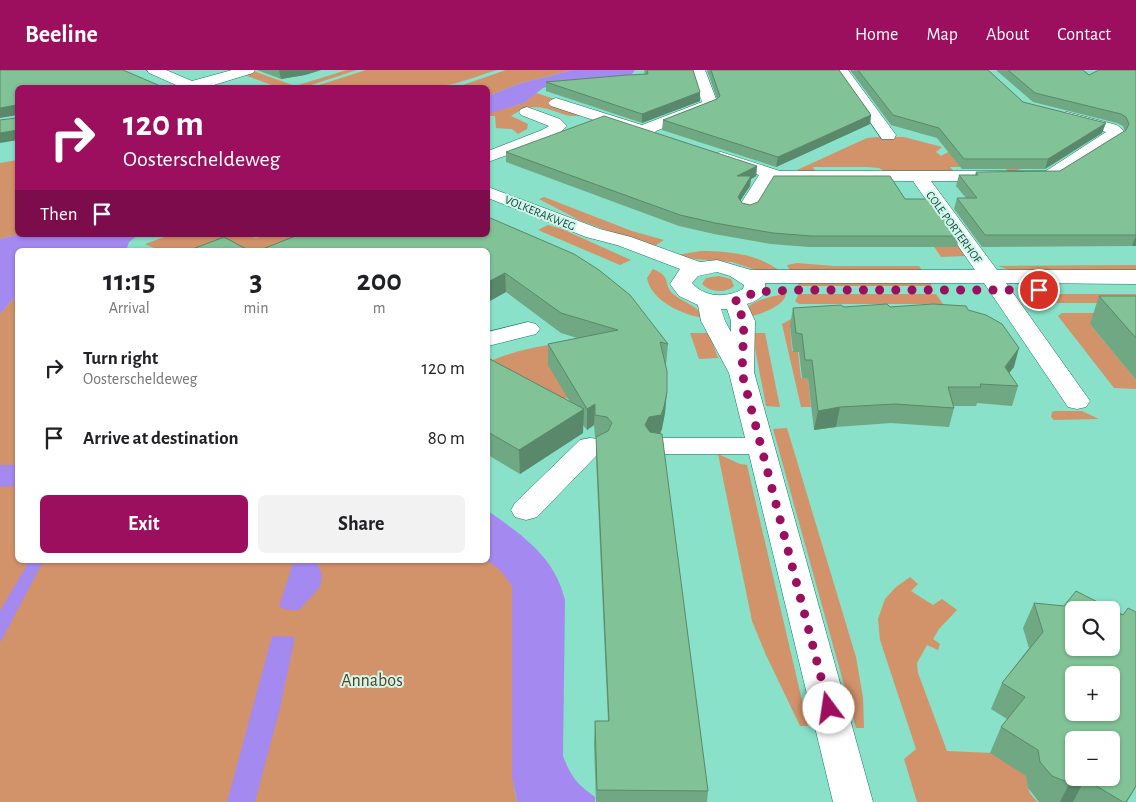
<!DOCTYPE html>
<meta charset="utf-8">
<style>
:root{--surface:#fff;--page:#f2f2f2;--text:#202124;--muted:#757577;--accent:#9c0f5e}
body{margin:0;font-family:"Alegreya Sans",sans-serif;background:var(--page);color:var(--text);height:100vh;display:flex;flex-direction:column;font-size:19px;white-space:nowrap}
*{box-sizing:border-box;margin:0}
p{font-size:16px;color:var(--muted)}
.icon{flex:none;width:28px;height:28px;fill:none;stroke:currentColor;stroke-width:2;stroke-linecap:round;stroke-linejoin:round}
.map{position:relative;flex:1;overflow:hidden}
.side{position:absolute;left:15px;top:178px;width:475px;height:315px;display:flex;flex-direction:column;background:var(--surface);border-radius:8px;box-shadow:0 1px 4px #0004}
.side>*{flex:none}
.banner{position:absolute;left:15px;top:15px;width:475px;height:152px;border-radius:8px;box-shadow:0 1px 4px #0004;background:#9c0f5e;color:#fff;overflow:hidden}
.buttons{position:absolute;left:1065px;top:531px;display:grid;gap:10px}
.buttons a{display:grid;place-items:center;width:55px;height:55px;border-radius:8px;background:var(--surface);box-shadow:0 1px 4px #0004;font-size:25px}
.pin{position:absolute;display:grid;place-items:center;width:42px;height:42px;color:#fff;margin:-21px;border:2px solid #fff;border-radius:50%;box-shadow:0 1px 5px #0007}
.me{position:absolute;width:55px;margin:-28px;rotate:346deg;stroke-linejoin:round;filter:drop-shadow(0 0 4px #0008)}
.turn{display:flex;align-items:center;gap:18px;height:105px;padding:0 25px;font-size:22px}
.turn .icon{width:65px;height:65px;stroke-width:2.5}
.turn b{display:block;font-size:35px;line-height:42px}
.then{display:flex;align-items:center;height:48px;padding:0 25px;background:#0003;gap:10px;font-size:19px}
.eta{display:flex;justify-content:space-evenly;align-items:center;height:85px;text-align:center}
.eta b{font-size:30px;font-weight:600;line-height:35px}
.button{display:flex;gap:10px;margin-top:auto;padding:10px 25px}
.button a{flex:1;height:58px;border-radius:8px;background:var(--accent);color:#fff;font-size:20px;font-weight:600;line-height:58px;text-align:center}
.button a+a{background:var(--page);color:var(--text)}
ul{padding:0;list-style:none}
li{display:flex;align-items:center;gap:15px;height:70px;padding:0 25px}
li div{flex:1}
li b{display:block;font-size:19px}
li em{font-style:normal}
header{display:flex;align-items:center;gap:30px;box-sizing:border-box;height:70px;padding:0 25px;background:var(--accent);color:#fff}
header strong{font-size:24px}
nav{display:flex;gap:28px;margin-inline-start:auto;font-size:18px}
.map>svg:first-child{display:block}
</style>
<header>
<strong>Beeline</strong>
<nav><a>Home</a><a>Map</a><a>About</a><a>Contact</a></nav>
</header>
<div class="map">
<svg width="1136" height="732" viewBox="0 0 1136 732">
<rect width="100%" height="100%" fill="#88e1c8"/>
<g fill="#d2936a">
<path d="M 347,0 L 357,0 L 302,18 L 277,17 L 245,5 L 253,1 L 295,16 Z"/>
<path d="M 366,0 L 497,0 C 482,4 467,11 452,14 C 407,22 358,18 313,17 Z"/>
<path d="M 506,0 L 573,0 L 518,14 L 488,26 L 488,18 L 454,18 Z"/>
<path d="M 536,23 L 558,30 L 582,45 C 559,52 543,23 511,46 L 528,54 L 527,59 L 518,64 L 512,59 L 496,58 L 495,46 L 488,46 L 490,43 L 524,33 Z"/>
<path d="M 878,67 L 904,67 L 942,77 L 936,82 L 941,86 L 950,81 L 1021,99 L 1010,103 L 1004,97 L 950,97 L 955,103 L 887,103 L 879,98 L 867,97 L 813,97 L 816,103 L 806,103 L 797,100 L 867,68 Z"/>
<path d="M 17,90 L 17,165 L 0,169 L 0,93 Z"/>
<path d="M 544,127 L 632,161 L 664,170 L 653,177 L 581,151 L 539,129 Z"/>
<path d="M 548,155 L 562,159 L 631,190 L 620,195 L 538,160 Z"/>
<path d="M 170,165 L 240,165 L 257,168 L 262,165 L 305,165 L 273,180 L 153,180 L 154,178 L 145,174 Z"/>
<path d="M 957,174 L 965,186 L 941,187 L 933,175 Z"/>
<path d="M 701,181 C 728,181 758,184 780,201 L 759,201 L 732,192 L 695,189 L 677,185 Z"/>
<path d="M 797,193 L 834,196 L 919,196 L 924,203 L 791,204 L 787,195 Z"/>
<path d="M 1136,195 L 1136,202 L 1012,201 L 998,196 Z"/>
<path d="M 653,199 C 672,207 663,213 672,223 C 683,233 696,234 704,248 C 683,245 651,231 647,208 Z"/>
<path d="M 719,206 L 731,209 L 734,216 C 726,224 710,222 702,214 L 706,208 Z"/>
<path d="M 796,210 L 928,210 L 932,216 L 799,216 Z"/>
<path d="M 786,224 C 785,236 759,245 748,247 C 748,244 747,241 748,238 C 752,230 778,225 786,224 Z"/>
<path d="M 799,224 L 936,224 L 943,234 L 799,234 L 795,231 Z"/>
<path d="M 1046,224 L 1136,224 L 1136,233 L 1026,233 L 1033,227 Z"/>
<path d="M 17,227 L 18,490 L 488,490 L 488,480 L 512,516 L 512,674 L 514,717 L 517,732 L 0,732 L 0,244 L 13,229 Z"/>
<path d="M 1062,243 L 1136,243 L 1136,253 L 1090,254 L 1136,310 L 1136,319 L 1114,318 L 1058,246 Z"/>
<path d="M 797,246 L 801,255 L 790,256 L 792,281 L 798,282 L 801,308 L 808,309 L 811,337 L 801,337 L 782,254 Z"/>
<path d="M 690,263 L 709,263 L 718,288 L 699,289 Z"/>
<path d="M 752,263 L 765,263 L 780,337 L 766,336 Z"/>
<path d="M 581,271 L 593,328 L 521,329 L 488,292 C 518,279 548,274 581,271 Z"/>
<path d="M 1055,341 L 1082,341 L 1099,349 L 1054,350 L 1051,347 L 1052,342 Z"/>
<path d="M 787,358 L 856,587 L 863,628 L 864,658 L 856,658 L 773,359 Z"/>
<path d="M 718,384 L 740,394 L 747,395 L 808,656 L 800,656 L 766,585 L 752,551 Z"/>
<path d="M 910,507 L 918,514 L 911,521 L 933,535 L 942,529 L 957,540 L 939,559 L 933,569 L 940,574 L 938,580 L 927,575 L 917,593 L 918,603 L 947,681 L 992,683 L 1030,708 C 1024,718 1031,725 1038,732 L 917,732 L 904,689 L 916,679 L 880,570 L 878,549 L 885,529 L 896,517 Z"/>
</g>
<g fill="#a489f1">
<path d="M 573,0 L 635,0 L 631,5 L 559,13 L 543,18 L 524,33 L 488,44 L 488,26 L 518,14 Z"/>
<path d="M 17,165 L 138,165 L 129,172 L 127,178 L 121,180 L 18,180 L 17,227 L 13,229 L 0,244 L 0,169 Z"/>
<path d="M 0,395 L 17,395 L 17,416 L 0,417 Z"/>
<path d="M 488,441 C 522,465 555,487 565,530 L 563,686 C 571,707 577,714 595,727 L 595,732 L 517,732 L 512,706 L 512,516 L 500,500 L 487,490 Z"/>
<path d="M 30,490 L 44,490 L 0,573 L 0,541 Z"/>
<path d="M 294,490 L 316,490 L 322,505 L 320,517 L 299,540 L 288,540 L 279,537 Z"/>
<path d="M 272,566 L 295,567 L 280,638 L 255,732 L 227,732 Z"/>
</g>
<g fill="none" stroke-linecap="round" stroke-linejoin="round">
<g stroke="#127863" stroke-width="1">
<g id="minor">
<path d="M 147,0 L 166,0 L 192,11 L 232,0 L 255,0 L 253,3 L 204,18 L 174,18 L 176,15 L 149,3 Z"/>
<path d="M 691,0 L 705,0 L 718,34 L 715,37 L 656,61 L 654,64 L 648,66 L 641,63 L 630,62 L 551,36 L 548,33 L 551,30 L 556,28 L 642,55 L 702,32 Z"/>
<path d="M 834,0 L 848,0 L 896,65 L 894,69 L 882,69 Z"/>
<path d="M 527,37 L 560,49 L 567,56 L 554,68 L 488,92 L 488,81 L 542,60 L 549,56 L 521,45 L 519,42 L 521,39 Z"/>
<path d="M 1067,42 L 1117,55 L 1125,62 L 1056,110 L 1050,111 L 931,111 L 997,200 L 1136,200 L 1136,214 L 1006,213 L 1090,331 L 1086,337 L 1077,339 L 1068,337 L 984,213 L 765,213 C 767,225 759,230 747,234 L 755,251 L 754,302 L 873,732 L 833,732 L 749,384 L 659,384 L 649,382 L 645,376 L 649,370 L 659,368 L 745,368 L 729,303 L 701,251 L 698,235 L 679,226 L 670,214 L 680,199 L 617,175 L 586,167 L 488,128 L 488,117 L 600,159 L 631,167 L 700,192 L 717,190 L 751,200 L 975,200 L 913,111 L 774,110 L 755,142 L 748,144 L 741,142 L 738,138 L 759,105 L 715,91 L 712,87 L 715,83 L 721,82 L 780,101 L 1046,101 L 1106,62 L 1061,50 L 1059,47 L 1061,44 ZM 717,202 L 730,206 L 744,215 L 743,219 C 727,228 705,228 692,213 L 698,206 ZM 721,239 L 727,239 L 731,251 L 731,262 L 725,251 Z"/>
<path d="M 528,252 L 536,254 L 540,259 L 536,264 L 488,276 L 488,262 Z"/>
<path d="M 590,368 L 606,370 L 610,376 L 606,382 L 598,384 L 537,447 L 526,450 L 515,447 L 511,440 L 515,433 L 580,370 Z"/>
</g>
</g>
<use href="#minor" fill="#fff" fill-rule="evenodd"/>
</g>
<g fill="#6fa882">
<path d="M 257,0 L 321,0 L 305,5 L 281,9 Z"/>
<path d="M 644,0 L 693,0 L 700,22 L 700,31 L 642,53 L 546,21 L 546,12 L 645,5 Z"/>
<path d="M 707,0 L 839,0 L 871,45 L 870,54 L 776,97 L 662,60 L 663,50 L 717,29 Z"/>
<path d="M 850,0 L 988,0 L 1023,32 L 1102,63 L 1045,99 L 962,99 L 937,68 L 891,55 Z"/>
<path d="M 996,0 L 1083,0 L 1089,5 L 1136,0 L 1136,176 L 1132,176 L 982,177 L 954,139 L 957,128 L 966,128 L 956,116 L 959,105 L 975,105 L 976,102 L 1060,101 L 1125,61 L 1123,56 L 1117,53 L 1033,32 Z"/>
<path d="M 506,82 L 757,96 L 756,106 L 751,109 L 750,116 L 740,131 L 742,133 L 750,135 L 905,129 L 959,166 L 957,177 L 809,177 L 771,174 L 714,164 L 679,156 L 506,92 Z"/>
<path d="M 488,165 L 668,274 L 666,295 L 665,343 L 660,364 L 708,721 L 707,732 L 596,732 L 594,674 L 595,651 L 608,651 L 596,389 L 597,367 L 595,367 L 594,355 L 587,360 L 583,355 L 583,363 L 520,404 L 488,385 L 488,288 L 570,332 L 548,295 L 548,274 L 577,268 L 561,263 L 506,222 L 488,232 Z"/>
<path d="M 1099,226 L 1136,226 L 1136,310 L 1090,254 Z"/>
<path d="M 890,237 L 1014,297 L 1009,303 L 1018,316 L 1012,336 L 977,333 L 976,336 L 954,336 L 954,338 L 949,357 L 891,353 L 836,357 L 814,360 L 808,309 L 802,308 L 799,282 L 793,282 L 790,256 L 793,238 Z"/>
<path d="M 1034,533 L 1123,545 L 1136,542 L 1136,717 L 1127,732 L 1039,732 L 1028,718 L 1026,706 L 990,683 L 1001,657 L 1007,649 L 991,639 L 1002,613 L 1029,578 L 1023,558 Z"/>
</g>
<g fill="#5a886a">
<path d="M 279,0 L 321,0 L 305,5 L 281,9 Z"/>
<path d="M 700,22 L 700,31 L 642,53 L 642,44 Z"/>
<path d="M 16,35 L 18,45 L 0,48 L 0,38 Z"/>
<path d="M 871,45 L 870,54 L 776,97 L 778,87 Z"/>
<path d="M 1106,53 L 1102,63 L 1045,99 L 1048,89 Z"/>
<path d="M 18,60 L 18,70 L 0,73 L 0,63 Z"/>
<path d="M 757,96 L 756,106 L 751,109 L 750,116 L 736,137 L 737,106 Z"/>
<path d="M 1136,165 L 1136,176 L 1132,176 Z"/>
<path d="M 505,203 L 506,222 L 488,232 L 488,212 Z"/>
<path d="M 1019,278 L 1014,297 L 999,315 L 1005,297 Z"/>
<path d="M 667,322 L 665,343 L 662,359 L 659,366 L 647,369 L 645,355 L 649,347 Z"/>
<path d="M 595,334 L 594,355 L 587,360 L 587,339 Z"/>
<path d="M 840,337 L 836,357 L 814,360 L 818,341 Z"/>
<path d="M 584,339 L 583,363 L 520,404 L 519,380 Z"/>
<path d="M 1085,709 L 1073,732 L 1060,732 L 1070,712 Z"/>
</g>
<g fill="#81c397" stroke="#5a886a" fill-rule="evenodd">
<path d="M 0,0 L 123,0 L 165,18 L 18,18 L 18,60 L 0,63 L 0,50 L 16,48 L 16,35 L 0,38 Z"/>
<path d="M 647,0 L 693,0 L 700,22 L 642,44 L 546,12 L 627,5 L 648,4 Z"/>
<path d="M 711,0 L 839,0 L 871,45 L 778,87 L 663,50 L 717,29 L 720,26 Z"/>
<path d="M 858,0 L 988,0 L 1023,32 L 1106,53 L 1048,89 L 964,89 L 939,58 L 893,45 Z"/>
<path d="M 1008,0 L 1083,0 L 1089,5 L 1099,0 L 1136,0 L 1136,165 L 985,165 L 957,128 L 977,128 L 959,105 L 978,105 L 976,102 L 1060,101 L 1126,60 L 1129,54 L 1126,47 L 1121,44 L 1035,23 Z"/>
<path d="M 604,46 L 757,96 L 737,106 L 751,106 L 738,127 L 742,133 L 750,135 L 758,132 L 774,106 L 890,106 L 905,129 L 933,129 L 959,166 L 811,166 L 773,163 L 715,153 L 680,145 L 506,82 Z"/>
<path d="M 488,147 L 574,184 L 599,200 L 630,225 L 668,274 L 660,272 L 667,301 L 667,322 L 664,337 L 661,345 L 649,347 L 645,355 L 650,362 L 662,364 L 708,721 L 597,720 L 595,651 L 609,651 L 596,367 L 608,361 L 612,353 L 607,347 L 595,345 L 595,334 L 587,339 L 548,274 L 618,260 L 561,243 L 505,203 L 488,212 L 488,180 L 260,180 L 298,165 L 488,165 Z"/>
<path d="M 224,167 L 248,180 L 190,180 Z"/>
<path d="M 1099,226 L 1136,226 L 1136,268 Z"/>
<path d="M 887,234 L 890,237 L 933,234 L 966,236 L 968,240 L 986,245 L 1002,254 L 1019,278 L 1005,297 L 1018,316 L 980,314 L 981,317 L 948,317 L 954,338 L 895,334 L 840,337 L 818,341 L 812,290 L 805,290 L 802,264 L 796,263 L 793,238 L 841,235 L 844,237 Z"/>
<path d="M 488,288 L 584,339 L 519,380 L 488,362 Z"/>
<path d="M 1076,521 L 1123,545 L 1128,538 L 1136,542 L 1136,716 L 1126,732 L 1123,732 L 1085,709 L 1070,712 L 1062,710 L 1052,706 L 1040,692 L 1038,680 L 1001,657 L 1025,627 L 1002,613 L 1043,562 L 1034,533 L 1064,536 ZM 1074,540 L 1111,540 L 1111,578 L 1074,578 ZM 1074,605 L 1111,605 L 1111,642 L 1074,642 ZM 1074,670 L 1111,670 L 1111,708 L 1074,708 Z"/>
</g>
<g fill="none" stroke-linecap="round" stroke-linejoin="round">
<path stroke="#9c0f5e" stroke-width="9" stroke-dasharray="0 16.2" d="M 829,638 L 742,303 L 744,251 L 735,231 L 747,227 L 754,222 L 796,220 L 1039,220"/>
</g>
<g text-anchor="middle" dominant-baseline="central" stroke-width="4" stroke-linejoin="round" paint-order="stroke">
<g font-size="12" fill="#1e443a" stroke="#cef8eb">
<text transform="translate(540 143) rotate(22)">VOLKERAKWEG</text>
<text transform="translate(954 157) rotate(54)">COLE PORTERHOF</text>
</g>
<g font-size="18" fill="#643a1d" stroke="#cef8eb">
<text x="372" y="611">Annabos</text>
</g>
</g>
</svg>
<div class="buttons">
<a><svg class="icon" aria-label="search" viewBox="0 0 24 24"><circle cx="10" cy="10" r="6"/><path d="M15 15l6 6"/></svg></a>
<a>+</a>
<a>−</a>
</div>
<div class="pin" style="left:1039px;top:220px;background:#d93025"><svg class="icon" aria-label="arrive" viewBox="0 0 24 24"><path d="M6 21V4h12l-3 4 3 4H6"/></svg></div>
<svg class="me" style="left:829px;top:638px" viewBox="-20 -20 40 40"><circle r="19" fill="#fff"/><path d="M0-13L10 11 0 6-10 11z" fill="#9c0f5e"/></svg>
<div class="banner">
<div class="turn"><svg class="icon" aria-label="right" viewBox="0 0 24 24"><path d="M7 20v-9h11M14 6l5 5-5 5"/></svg><div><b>120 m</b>Oosterscheldeweg</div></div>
<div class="then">Then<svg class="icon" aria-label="arrive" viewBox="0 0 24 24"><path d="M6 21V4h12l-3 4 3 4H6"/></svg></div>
</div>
<section class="side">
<div class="eta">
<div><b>11:15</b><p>Arrival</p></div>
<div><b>3</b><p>min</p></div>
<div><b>200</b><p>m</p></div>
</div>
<ul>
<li><svg class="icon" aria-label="right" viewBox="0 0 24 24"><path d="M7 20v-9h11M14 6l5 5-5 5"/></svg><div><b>Turn right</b><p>Oosterscheldeweg</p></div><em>120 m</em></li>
<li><svg class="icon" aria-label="arrive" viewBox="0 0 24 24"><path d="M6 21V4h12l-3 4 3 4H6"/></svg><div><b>Arrive at destination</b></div><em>80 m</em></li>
</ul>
<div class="button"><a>Exit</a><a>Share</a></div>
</section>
</div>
